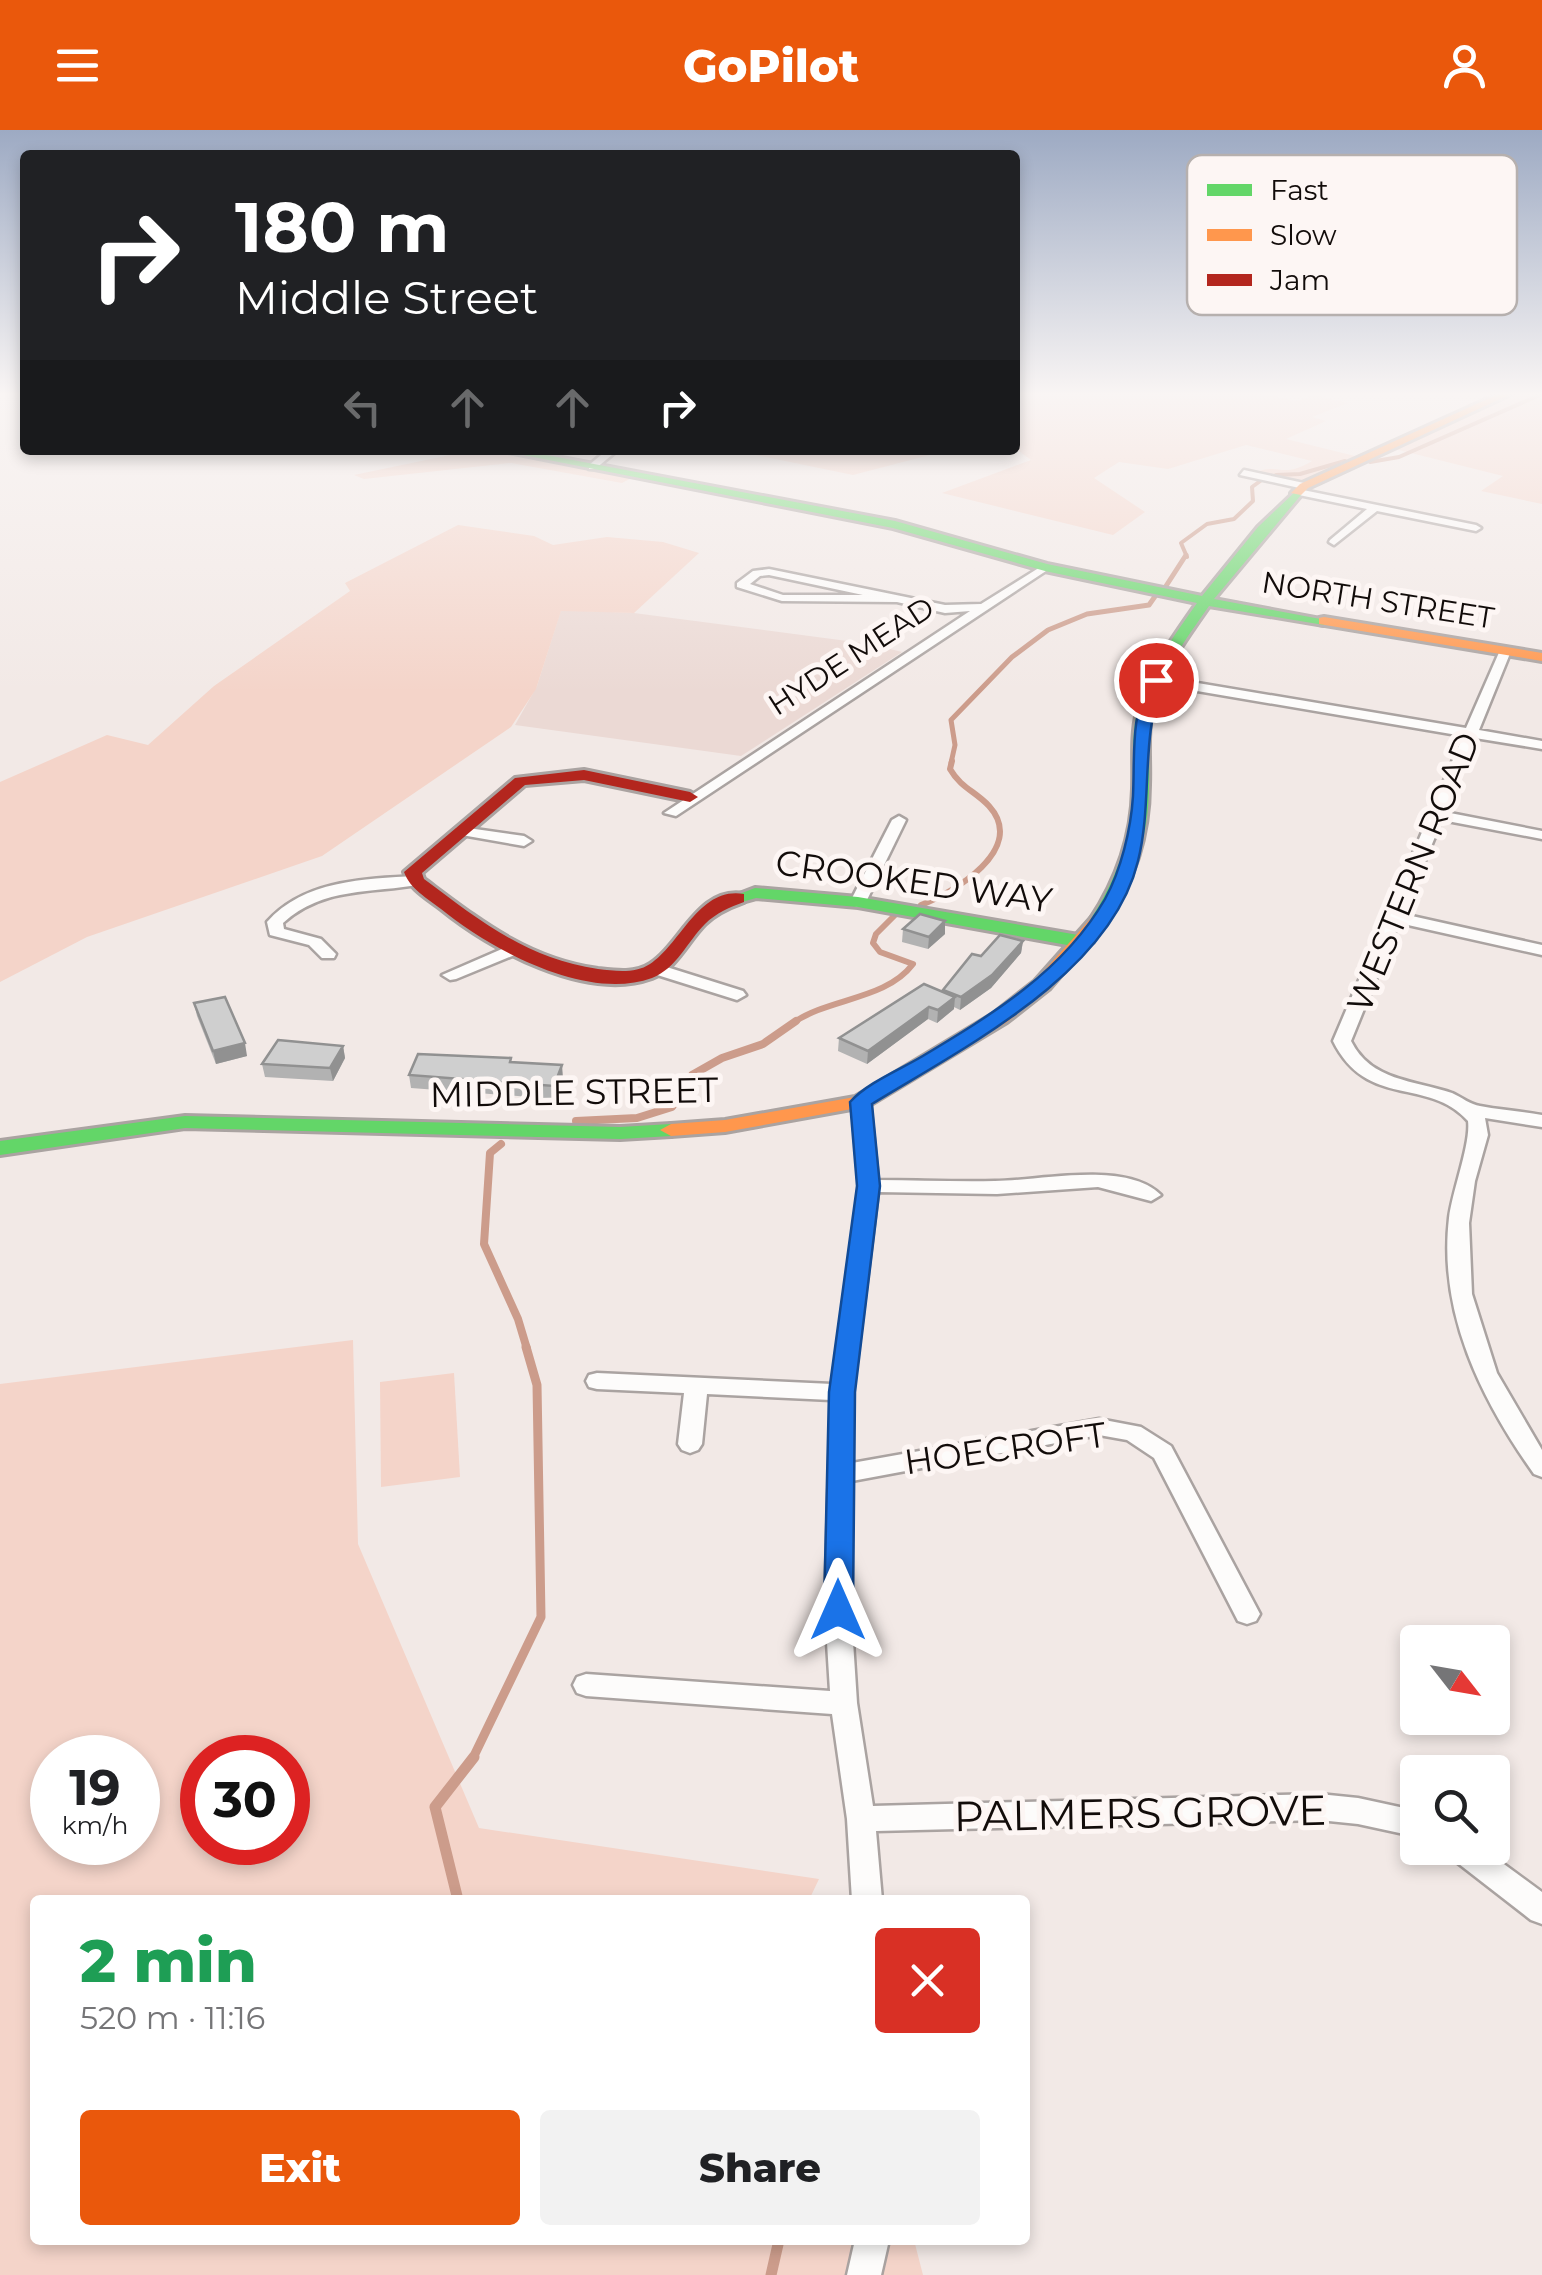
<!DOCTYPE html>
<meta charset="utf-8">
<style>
:root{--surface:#fff;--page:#f2f2f2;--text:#202124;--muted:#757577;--accent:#ea580c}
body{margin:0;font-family:Montserrat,sans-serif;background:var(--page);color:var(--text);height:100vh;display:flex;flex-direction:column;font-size:38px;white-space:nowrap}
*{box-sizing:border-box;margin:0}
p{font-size:32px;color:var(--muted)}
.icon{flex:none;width:55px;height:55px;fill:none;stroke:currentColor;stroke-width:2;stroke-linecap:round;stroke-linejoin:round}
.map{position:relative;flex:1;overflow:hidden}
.side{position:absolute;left:30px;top:1765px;width:1000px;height:350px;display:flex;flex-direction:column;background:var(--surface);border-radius:10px;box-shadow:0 5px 15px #0003}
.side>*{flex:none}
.guide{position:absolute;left:20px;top:20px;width:1000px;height:305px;border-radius:10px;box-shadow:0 5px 15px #0003;background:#202124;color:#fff;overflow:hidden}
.needle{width:65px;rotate:121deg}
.controls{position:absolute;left:1400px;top:1495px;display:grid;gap:20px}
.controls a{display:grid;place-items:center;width:110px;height:110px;border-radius:10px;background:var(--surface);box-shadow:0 5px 15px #0003;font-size:50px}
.speed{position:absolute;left:30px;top:1605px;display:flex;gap:20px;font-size:50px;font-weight:700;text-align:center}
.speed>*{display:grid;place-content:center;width:130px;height:130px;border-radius:50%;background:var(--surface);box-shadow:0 5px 15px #0003;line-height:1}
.speed small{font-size:25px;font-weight:400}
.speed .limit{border:15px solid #d22;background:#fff;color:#111}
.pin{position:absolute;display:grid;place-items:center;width:85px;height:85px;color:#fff;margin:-42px;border:5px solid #fff;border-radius:50%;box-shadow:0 2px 10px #0007}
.me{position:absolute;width:110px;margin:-55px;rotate:0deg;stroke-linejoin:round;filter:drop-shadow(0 0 8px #0008)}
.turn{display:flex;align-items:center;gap:35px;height:210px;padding:0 50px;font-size:45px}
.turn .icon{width:130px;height:130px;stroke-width:2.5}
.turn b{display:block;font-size:70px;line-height:85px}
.lanes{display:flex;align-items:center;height:95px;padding:0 50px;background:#0003;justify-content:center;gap:50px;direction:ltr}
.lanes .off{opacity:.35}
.round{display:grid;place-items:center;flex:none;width:105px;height:105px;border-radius:10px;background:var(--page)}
.head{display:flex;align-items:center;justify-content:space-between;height:170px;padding:0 50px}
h1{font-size:60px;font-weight:800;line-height:75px;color:#1e9e55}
.primary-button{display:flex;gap:20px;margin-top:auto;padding:20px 50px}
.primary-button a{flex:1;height:115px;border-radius:10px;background:var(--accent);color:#fff;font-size:40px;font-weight:800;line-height:115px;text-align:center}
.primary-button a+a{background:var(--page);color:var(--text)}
header{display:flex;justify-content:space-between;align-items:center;height:130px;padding:0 50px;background:var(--accent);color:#fff;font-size:45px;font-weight:800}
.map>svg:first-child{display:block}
</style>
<header><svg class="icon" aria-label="menu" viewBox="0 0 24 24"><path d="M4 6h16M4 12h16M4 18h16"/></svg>GoPilot<svg class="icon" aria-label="person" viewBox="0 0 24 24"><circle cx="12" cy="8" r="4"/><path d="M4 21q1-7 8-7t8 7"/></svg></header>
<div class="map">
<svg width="1542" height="2145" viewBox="0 0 1542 2145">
<rect width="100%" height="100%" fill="#f2e9e6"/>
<path fill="#ebd9d4" d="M 561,480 L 634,483 L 870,514 L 902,522 L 741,626 L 515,595 L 537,556 Z"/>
<g fill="#f4d4c9" fill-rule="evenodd">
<path d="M 1015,262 L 1253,262 L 1297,271 L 1314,265 L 1348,273 L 1312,287 L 1326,291 L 1286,309 L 1359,327 L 1301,352 L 1257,342 C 1278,333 1283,349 1312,331 L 1246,315 L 1168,339 L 1119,332 L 1094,348 L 1145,382 L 1113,405 L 942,363 L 1031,330 L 1015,318 Z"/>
<path d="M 1488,262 L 1542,262 L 1542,374 L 1481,361 L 1503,346 L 1383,316 L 1497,264 Z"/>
<path d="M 474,320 L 515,320 L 639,344 L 622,353 L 511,333 L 364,349 L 354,345 Z"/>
<path d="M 766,320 L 949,320 L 853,345 L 756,325 Z"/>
<path d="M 458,395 L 534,406 L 553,415 L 607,407 L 663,412 L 699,423 L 634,483 L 561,481 L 536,559 L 511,597 L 322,726 L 87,807 L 0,852 L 0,652 L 107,605 L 148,615 L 214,556 L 350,461 L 345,453 Z"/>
<path d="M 353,1210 L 358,1414 L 479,1698 L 819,1749 L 809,1770 L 35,1770 L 35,2110 L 914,2110 L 923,2145 L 0,2145 L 0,1254 ZM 52,1628 L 138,1628 L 138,1712 L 52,1712 ZM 202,1628 L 288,1628 L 288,1712 L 202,1712 Z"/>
<path d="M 454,1243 L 460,1347 L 381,1357 L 380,1252 Z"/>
</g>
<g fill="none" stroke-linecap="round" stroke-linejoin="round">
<g stroke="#cc9c8b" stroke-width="4">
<path d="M 1370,332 L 1399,327 L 1542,264"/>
<path d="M 1276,345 L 1300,344 L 1345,331"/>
<path d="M 1187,427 L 1181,413 L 1207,394 L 1234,389 L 1253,371 L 1252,357 L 1263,349"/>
</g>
<g stroke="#cc9c8b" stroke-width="5">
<path d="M 1166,456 L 1186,425"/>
<path d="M 951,633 L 955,615 L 951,590 L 1012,527 L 1048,500 L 1087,484 L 1149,475 L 1156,465"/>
</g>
<g stroke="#cc9c8b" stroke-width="6">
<path d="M 921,775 C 953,763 1028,719 989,676 C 975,661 961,658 950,639 L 952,631"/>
<path d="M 793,893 C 828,868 886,870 913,834 L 880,822 L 873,813 L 876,804 L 896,784"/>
</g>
<g stroke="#cc9c8b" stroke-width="8">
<path d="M 576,991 L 637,988 L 672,977 L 692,945 L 722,928 L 763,914 L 796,891"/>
<path d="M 501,1014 L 490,1023 L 484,1114 L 518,1189 L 527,1219"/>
</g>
<path stroke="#cc9c8b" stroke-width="9" d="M 472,1630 L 541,1487 L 537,1255 L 526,1217"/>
<g stroke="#cc9c8b" stroke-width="11">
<path d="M 458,1770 L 435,1677 L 474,1627"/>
<path d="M 771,2145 L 779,2110"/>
</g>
<g stroke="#aaa3a1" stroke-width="5">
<g id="street">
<path d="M 607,320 L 618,320 L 595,339 L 589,339 L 589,335 Z"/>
<path d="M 1244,340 L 1304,353 L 1309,356 L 1304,359 L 1240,345 Z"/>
<path d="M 1298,359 L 1476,395 L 1481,398 L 1476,401 L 1377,381 L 1334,415 L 1329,412 L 1330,410 L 1367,379 L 1294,364 Z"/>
<path d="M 1045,434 L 1051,437 L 1049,439 L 676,686 L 664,683 L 970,481 L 945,483 L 897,472 L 782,471 L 737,457 L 737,453 L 753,441 L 769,439 L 945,475 L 981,474 ZM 769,445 L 863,465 L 783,465 L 750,454 L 760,446 Z"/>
<path d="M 1501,518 L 1511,521 L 1479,600 L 1542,611 L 1542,619 L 1475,608 L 1445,682 L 1542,701 L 1542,709 L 1442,690 L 1403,784 L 1542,815 L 1542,825 L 1399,793 L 1351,911 C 1371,951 1413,950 1452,963 C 1461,967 1471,975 1480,976 C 1500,980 1521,981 1542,985 L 1542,997 L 1485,988 L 1488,1005 L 1475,1051 L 1469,1093 L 1472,1164 L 1497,1243 L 1542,1320 L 1542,1347 L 1534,1344 C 1481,1269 1438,1183 1449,1088 C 1452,1062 1471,1013 1468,991 C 1428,946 1367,980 1333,911 L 1463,606 L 1156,554 L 1150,550 L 1156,546 L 1466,598 Z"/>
<path d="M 899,686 L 906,690 L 866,772 L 858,777 L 852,775 L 850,772 L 892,690 Z"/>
<path d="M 461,697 L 524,706 L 532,711 L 524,716 L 456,704 L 456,698 Z"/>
<path d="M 416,746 L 424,751 L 422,754 C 371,764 324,756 283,793 L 284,799 L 321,809 L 336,824 L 334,828 L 322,828 L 309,815 L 270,805 L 267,792 C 304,750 364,749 416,746 Z"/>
<path d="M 511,815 L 519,820 L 517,824 L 456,849 L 450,850 L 442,845 Z"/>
<path d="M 657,834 L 743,861 L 746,865 L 737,870 L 651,843 L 651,835 Z"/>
<path d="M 861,966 L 870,972 L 878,1050 C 917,1050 956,1052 995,1051 C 1040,1051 1126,1030 1161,1065 L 1151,1071 L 1098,1057 L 997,1064 L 878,1062 L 853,1262 L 852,1333 L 1099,1289 L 1141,1297 L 1171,1316 L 1260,1484 L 1256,1491 L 1247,1494 L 1238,1491 L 1154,1328 L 1127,1310 L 1099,1305 L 852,1351 L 851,1480 L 857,1573 L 873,1676 L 1319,1664 L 1358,1668 L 1418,1681 L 1418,1707 L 1358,1694 L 1319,1690 L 876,1701 L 882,1770 L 852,1770 L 847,1689 L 832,1584 L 586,1566 L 577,1563 L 573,1555 L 577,1547 L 586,1544 L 830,1561 L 825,1480 L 831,1270 L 707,1264 L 702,1314 L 698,1320 L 690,1323 L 682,1320 L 678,1314 L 684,1263 L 597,1259 L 589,1257 L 586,1251 L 589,1245 L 597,1243 L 832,1254 L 859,1056 L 852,972 Z"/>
<path d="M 1446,1718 L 1482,1718 L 1542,1762 L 1542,1794 L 1531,1790 L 1450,1727 Z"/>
<path d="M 855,2110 L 889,2110 L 881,2145 L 847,2145 Z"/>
</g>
</g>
<g stroke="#aaa3a1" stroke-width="6">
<g id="fast">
<path d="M 498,320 L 520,320 L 895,391 L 1047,434 L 1202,466 L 1258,397 L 1297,360 L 1301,365 L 1214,469 L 1331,491 L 1324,495 L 1209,476 C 1186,509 1159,545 1151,585 C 1147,608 1150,632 1149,655 C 1149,706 1134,752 1105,794 L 1099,795 L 1090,790 C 1116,751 1132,707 1133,659 C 1134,633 1131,607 1137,582 C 1147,542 1174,506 1197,473 L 1045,441 L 893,398 Z"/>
<path d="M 755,758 L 858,767 L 1084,806 L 1093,812 L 1084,818 L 858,777 L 756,768 L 738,773 L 729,768 Z"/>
<path d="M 185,986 L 620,997 L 671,994 L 682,1000 L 671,1006 L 620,1009 L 185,998 L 0,1025 L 0,1011 Z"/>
</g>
</g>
<g stroke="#aaa3a1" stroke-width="6">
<g id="slow">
<path d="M 1503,262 L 1515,262 L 1308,358 L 1301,365 L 1291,363 L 1300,354 Z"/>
<path d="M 1324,487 L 1542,523 L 1542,531 L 1319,494 L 1319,488 Z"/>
<path d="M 1099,785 L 1108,790 L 1049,859 L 1007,892 L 868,976 L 725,1002 L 671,1006 L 660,1000 L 671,994 L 725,990 L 855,967 L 993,884 L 1035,851 L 1093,786 Z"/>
</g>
</g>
<g stroke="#aaa3a1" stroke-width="6">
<path id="jam" d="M 584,640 L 690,662 L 698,667 L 690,672 L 584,650 L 525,655 L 422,743 L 424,749 C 479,790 527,829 598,839 C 615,841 635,844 650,834 C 681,814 699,756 744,764 L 744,772 C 730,777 716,783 705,794 C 687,812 677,838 652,848 C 586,872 490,819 441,779 C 427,768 410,759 404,742 L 515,648 Z"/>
</g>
<use href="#street" fill="#fdfcfb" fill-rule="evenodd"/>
<use href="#fast" fill="#63d668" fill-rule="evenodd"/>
<use href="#slow" fill="#ff974d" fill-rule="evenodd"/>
<use href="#jam" fill="#b3261e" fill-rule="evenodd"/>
</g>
<g fill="#b2b2b2">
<path d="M 945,791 L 945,804 L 928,819 L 902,812 L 903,799 Z"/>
<path d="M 1023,811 L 1021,823 L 991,858 L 960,880 L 954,877 L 954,879 L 937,893 L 928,889 L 867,934 L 838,921 L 839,908 L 943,862 L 943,860 L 981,826 Z"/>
<path d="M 194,873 L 247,926 L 216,934 L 197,886 Z"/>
<path d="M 343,916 L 345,928 L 333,951 L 265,947 L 262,934 Z"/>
<path d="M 511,932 L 563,948 L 556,969 L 411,958 L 409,945 Z"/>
</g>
<g fill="#919191">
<path d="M 945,791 L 945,804 L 928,819 L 929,807 Z"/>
<path d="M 1023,811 L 1021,823 L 991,858 L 960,880 L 961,867 Z"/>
<path d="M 955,867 L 954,879 L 937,893 L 938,880 Z"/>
<path d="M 929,877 L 928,889 L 867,934 L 868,921 Z"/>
<path d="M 245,913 L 247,926 L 216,934 L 213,921 Z"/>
<path d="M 343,916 L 345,928 L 333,951 L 330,938 Z"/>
<path d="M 562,935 L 563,948 L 556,969 L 554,956 Z"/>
</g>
<g fill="#cfcfcf" stroke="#919191" stroke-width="2.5">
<path d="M 920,784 L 945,791 L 929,807 L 903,799 Z"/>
<path d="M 1000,805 L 1023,811 L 992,845 L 961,867 L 943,860 L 972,824 L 981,826 Z"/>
<path d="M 924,854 L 955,867 L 938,880 L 929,877 L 868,921 L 839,908 Z"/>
<path d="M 225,867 L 245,913 L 213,921 L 194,873 Z"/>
<path d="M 278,910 L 343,916 L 330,938 L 262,934 Z"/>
<path d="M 418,924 L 511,928 L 510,932 L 562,935 L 554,956 L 409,945 Z"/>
</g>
<linearGradient id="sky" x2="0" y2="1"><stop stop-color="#9daac3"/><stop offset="0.47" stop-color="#f9f5f4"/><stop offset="1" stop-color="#f9f5f4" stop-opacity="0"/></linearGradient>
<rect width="1542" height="562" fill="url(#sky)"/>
<path fill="#1a73e8" stroke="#114b97" stroke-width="2.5" d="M 1151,547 L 1163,550 C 1140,608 1153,671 1138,731 C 1111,844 963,918 872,974 L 880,1056 L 855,1262 L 853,1480 L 849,1488 L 838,1492 L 828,1488 L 824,1480 L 829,1262 L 857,1056 L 850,972 C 867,953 899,940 921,927 C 991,885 1063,842 1105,769 C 1121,740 1131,699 1133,666 C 1135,624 1130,585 1151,547 Z"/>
<g text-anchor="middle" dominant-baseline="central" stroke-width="10" stroke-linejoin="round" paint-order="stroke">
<g font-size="30" fill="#120c0a" stroke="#fdf6f4">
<text transform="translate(1378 470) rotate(9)">NORTH STREET</text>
<text transform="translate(851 526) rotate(-33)">HYDE MEAD</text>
</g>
<g font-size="35" fill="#120c0a" stroke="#fdf6f4">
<text transform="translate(1413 742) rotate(-68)">WESTERN ROAD</text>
<text transform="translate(914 751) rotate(8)">CROOKED WAY</text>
<text transform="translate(574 962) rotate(-1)">MIDDLE STREET</text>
<text transform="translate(1005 1318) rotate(-8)">HOECROFT</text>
</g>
<g font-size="42" fill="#120c0a" stroke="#fdf6f4">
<text transform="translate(1140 1683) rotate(-1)">PALMERS GROVE</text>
</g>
</g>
<rect x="1187" y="25" width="330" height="160" rx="15" fill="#fdf6f4" stroke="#b6b0ae" stroke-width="2.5"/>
<rect x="1207" y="54" width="45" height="12" fill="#63d668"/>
<rect x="1207" y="99" width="45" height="12" fill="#ff974d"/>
<rect x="1207" y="144" width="45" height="12" fill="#b3261e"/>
<g font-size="28" fill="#120c0a">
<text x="1270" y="70">Fast</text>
<text x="1270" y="115">Slow</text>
<text x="1270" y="160">Jam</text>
</g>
</svg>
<div class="controls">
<a><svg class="needle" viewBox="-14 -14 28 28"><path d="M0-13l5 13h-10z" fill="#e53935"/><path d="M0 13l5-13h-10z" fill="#757577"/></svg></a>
<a><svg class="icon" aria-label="search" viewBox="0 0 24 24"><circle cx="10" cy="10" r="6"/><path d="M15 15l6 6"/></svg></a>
</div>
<div class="speed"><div>19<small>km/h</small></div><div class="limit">30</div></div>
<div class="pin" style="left:1156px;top:550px;background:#d93025"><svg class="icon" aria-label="arrive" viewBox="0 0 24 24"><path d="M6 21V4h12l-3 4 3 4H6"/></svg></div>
<svg class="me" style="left:838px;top:1480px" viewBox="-20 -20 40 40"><path d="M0-17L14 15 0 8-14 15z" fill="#1a73e8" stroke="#fff" stroke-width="4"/></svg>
<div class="guide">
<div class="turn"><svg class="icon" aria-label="right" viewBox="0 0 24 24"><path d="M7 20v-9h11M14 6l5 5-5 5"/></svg><div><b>180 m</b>Middle Street</div></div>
<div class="lanes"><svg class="icon off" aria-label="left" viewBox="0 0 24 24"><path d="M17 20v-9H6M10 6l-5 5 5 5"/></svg><svg class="icon off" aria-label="ahead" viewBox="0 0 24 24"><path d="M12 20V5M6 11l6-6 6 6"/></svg><svg class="icon off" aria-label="ahead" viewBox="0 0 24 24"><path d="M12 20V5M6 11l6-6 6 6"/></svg><svg class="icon" aria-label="right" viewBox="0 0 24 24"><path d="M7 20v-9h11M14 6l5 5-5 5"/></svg></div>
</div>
<section class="side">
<div class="head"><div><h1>2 min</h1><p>520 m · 11:16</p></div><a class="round" style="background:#d93025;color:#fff"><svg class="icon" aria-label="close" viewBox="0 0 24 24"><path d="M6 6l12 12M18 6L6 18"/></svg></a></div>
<div class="primary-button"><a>Exit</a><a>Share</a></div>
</section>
</div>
